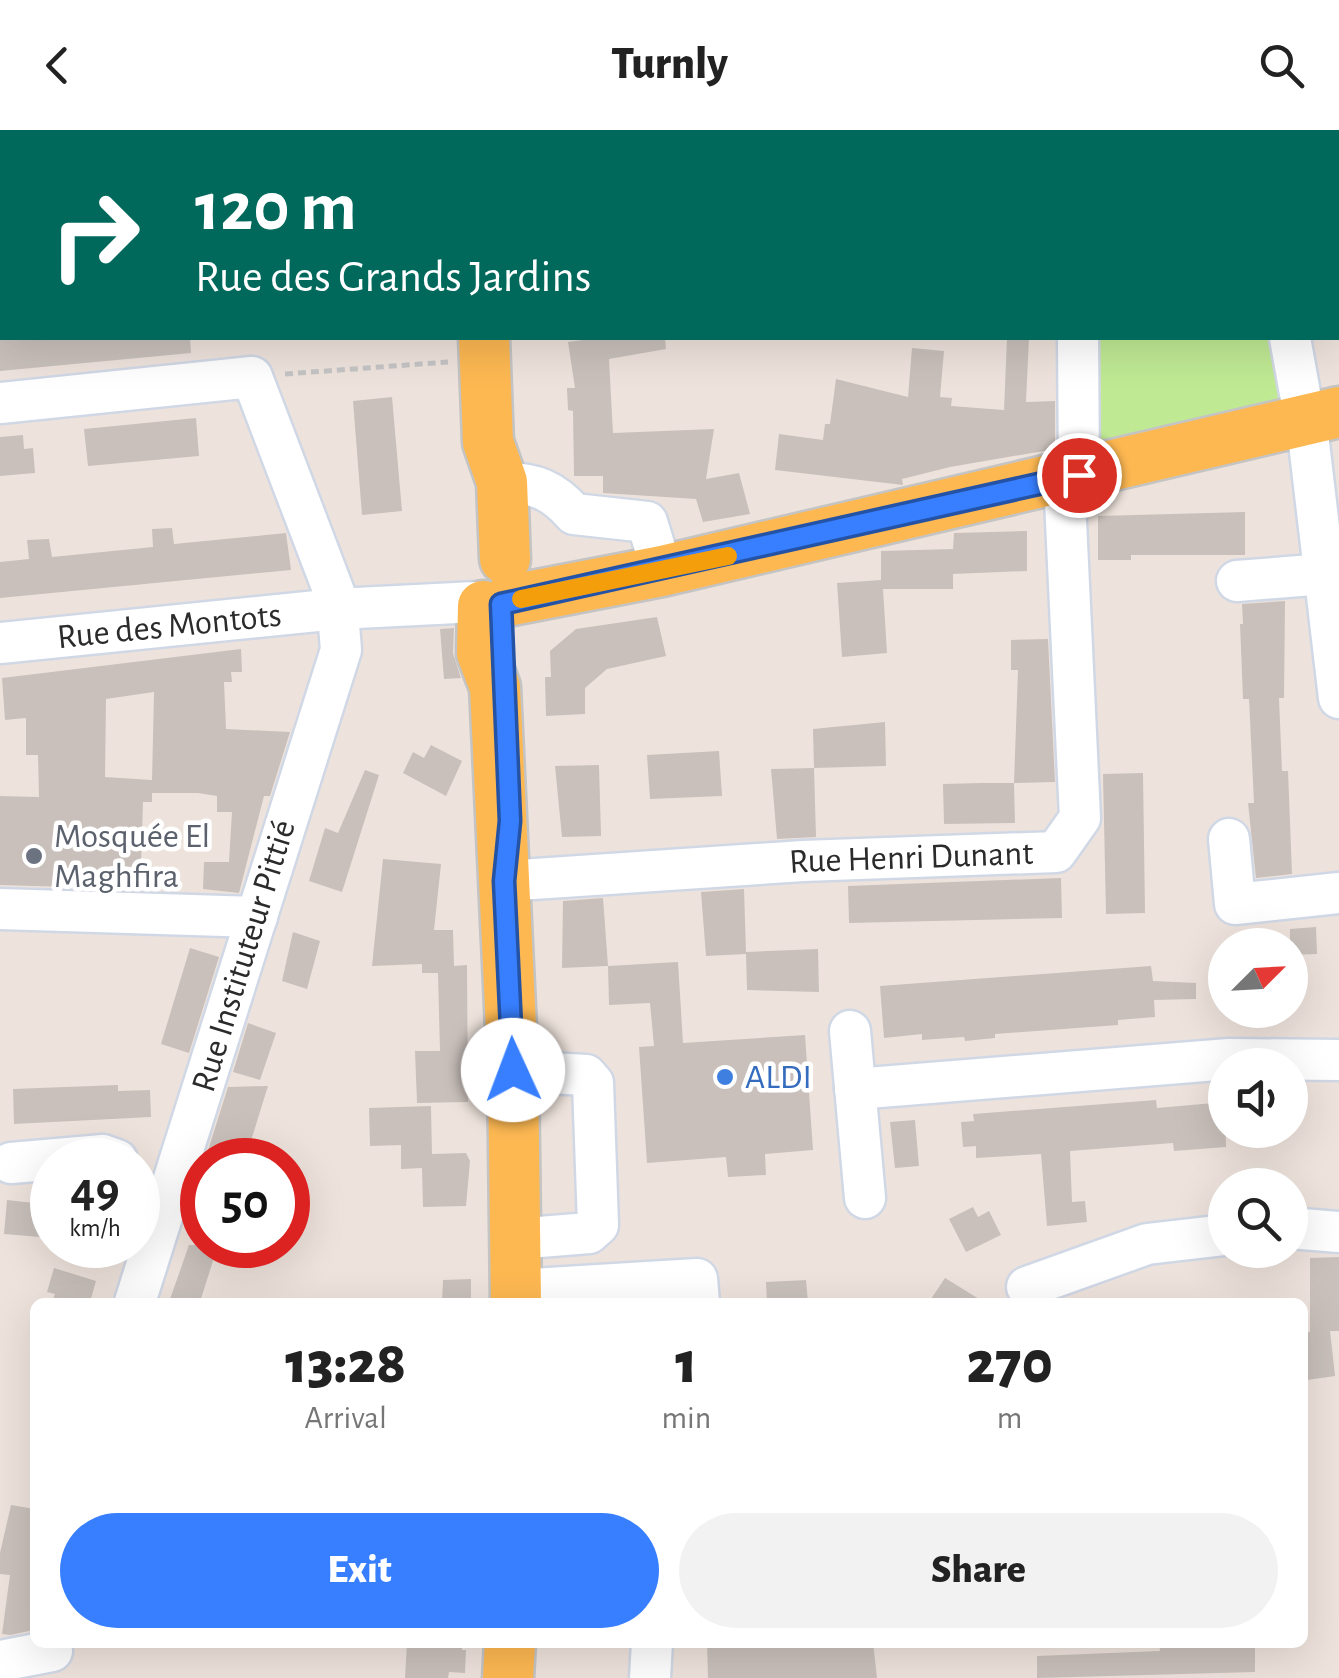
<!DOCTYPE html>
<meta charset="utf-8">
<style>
:root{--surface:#fff;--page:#f2f2f2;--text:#222;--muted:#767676;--accent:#377fff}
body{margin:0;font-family:"Alegreya Sans",sans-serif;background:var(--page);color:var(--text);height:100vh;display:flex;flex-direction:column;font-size:38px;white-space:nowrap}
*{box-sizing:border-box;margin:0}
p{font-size:32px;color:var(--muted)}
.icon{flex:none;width:55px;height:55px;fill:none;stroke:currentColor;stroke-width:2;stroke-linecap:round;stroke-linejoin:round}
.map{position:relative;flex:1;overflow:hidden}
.drawer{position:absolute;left:30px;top:1168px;width:1278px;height:350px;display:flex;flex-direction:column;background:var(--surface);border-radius:15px;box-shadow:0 10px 40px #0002}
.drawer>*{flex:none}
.top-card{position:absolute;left:0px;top:0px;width:1340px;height:210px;box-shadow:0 10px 40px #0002;background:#00695c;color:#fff;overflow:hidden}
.needle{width:65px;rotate:66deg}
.buttons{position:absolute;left:1208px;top:798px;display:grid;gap:20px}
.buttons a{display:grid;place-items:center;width:100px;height:100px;border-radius:50%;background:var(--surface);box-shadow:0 10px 40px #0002;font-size:50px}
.speed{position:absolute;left:30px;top:1008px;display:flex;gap:20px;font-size:50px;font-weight:700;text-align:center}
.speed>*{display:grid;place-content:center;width:130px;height:130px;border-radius:50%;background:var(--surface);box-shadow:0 10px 40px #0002;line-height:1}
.speed small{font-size:25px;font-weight:400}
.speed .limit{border:15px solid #d22;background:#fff;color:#111}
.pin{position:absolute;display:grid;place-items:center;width:85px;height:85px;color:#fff;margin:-42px;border:5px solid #fff;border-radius:50%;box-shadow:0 2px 10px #0007}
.me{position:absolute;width:110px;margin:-55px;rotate:358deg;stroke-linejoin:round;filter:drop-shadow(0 0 8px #0008)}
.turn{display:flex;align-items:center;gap:35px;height:210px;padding:0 30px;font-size:45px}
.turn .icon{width:130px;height:130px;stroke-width:2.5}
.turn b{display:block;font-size:70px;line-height:85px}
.eta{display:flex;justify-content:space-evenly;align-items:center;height:170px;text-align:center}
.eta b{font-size:60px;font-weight:800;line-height:70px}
.primary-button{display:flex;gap:20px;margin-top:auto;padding:20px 30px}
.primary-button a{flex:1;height:115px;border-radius:60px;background:var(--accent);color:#fff;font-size:40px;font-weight:800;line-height:115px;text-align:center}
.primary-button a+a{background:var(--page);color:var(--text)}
header{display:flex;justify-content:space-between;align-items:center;height:130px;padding:0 30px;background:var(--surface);font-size:45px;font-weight:800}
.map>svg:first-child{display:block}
</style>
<header><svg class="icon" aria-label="back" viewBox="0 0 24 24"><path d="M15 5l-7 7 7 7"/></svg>Turnly<svg class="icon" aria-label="search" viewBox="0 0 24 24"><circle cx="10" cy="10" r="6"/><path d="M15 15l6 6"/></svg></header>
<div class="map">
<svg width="1339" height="1548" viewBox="0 0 1339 1548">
<rect width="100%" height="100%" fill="#eee3dc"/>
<path fill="#bfe993" d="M 1090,208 L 1273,208 L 1286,273 L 1092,318 Z"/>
<g fill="#c9c0bb" fill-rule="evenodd">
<path d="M 0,208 L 190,208 L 191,223 L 0,241 Z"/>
<path d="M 598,208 L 665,208 L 666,219 L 609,229 L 613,303 L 714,299 L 706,349 L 739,343 L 750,384 L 703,392 L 696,369 L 603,363 L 603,346 L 574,346 L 573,281 L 568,280 L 567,258 L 575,258 L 568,212 Z"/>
<path d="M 1007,208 L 1029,208 L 1026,272 L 1055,271 L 1055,319 L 950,337 L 902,349 L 903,355 L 775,340 L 779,304 L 823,310 L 825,294 L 830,294 L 836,249 L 908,267 L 912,218 L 944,221 L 940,267 L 952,268 L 951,276 L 1004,280 Z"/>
<path d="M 392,267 L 402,381 L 362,385 L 353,271 Z"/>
<path d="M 196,288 L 199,326 L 88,336 L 84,299 Z"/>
<path d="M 23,305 L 24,319 L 33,318 L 35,343 L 0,346 L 0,307 Z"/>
<path d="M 1245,382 L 1245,425 L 1131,425 L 1131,430 L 1098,430 L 1098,386 Z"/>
<path d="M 172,398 L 174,414 L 286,403 L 291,440 L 0,468 L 0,432 L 29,429 L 27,410 L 49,409 L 52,427 L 153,417 L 152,399 Z"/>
<path d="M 1027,401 L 1027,441 L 953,444 L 953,459 L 883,459 L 887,523 L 842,527 L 837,453 L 881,450 L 881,421 L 953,419 L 954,403 Z"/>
<path d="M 1285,471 L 1284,568 L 1279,568 L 1282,641 L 1288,641 L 1292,744 L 1256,748 L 1248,673 L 1254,673 L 1249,569 L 1243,569 L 1240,494 L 1243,494 L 1242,474 Z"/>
<path d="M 657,487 L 666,526 L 607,539 L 585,558 L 585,584 L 546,586 L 545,547 L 551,547 L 550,521 L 576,499 Z"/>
<path d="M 454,498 L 453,523 L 461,548 L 444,549 L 440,499 Z"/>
<path d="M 1048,509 L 1055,652 L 1014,653 L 1018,540 L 1011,540 L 1011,510 Z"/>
<path d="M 241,519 L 242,542 L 231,542 L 232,552 L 224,552 L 226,599 L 290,602 L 270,666 L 264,666 L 239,763 L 203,759 L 204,732 L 229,732 L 232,682 L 217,682 L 217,666 L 198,663 L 152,663 L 152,672 L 143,672 L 141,737 L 109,736 L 109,744 L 67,747 L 67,757 L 0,755 L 0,666 L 39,667 L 38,625 L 26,625 L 26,588 L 5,590 L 2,548 ZM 154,562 L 152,650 L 105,647 L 106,569 Z"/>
<path d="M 885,592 L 886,636 L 814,638 L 813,599 Z"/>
<path d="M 431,615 L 462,631 L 446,666 L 403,643 L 413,622 L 424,628 Z"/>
<path d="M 719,621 L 722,666 L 650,669 L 647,625 Z"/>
<path d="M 599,635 L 601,706 L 562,707 L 555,636 Z"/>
<path d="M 814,638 L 816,707 L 777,709 L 771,639 Z"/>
<path d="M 365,640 L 379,645 L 342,762 L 309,751 L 325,698 L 338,703 Z"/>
<path d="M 1143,643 L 1145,783 L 1106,784 L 1103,644 Z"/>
<path d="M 983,653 L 1014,653 L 1015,693 L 944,694 L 943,654 Z"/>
<path d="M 383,729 L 441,734 L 434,800 L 453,800 L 454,836 L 467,835 L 468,972 L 417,973 L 415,921 L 440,921 L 438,843 L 422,843 L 422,834 L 372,836 Z"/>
<path d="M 1061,748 L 1062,788 L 849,793 L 848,756 Z"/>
<path d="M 744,759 L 746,822 L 818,819 L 819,862 L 747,860 L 746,824 L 706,826 L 701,762 Z"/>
<path d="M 603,768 L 608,836 L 562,838 L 563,771 Z"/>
<path d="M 1316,797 L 1317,824 L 1290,825 L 1290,799 Z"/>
<path d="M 293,802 L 320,811 L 307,859 L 282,851 Z"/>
<path d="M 190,818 L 219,827 L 189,923 L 161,914 Z"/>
<path d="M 678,832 L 683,913 L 805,905 L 813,1020 L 765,1024 L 766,1045 L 728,1047 L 726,1027 L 647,1033 L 639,917 L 654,916 L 650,873 L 609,875 L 608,836 Z"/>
<path d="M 1151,836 L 1153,851 L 1196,853 L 1196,869 L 1154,870 L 1155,887 L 1118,890 L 1118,895 L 995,904 L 995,908 L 965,911 L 964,907 L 922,910 L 922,904 L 884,908 L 880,856 Z"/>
<path d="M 248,893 L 276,903 L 260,950 L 233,942 Z"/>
<path d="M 118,955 L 118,961 L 150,960 L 151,987 L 14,994 L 13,959 Z"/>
<path d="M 268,956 L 245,1030 L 205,1030 L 228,957 Z"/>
<path d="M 1156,970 L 1157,978 L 1225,972 L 1226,1017 L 1174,1021 L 1173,1013 L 1070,1021 L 1072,1072 L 1085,1071 L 1087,1092 L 1047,1096 L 1041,1024 L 976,1028 L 976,1016 L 963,1017 L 961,992 L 974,991 L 973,984 Z"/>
<path d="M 431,976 L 432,1024 L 466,1023 L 470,1031 L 466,1076 L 423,1077 L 422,1038 L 401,1039 L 401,1015 L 370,1016 L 369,978 Z"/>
<path d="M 915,990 L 919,1036 L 895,1038 L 890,992 Z"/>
<path d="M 7,1070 L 52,1075 L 52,1108 L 4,1104 Z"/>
<path d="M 973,1077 L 978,1087 L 989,1081 L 1001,1105 L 966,1122 L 949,1089 Z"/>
<path d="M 189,1115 L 218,1115 L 200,1172 L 169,1172 Z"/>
<path d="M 1339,1127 L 1339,1201 L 1330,1201 L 1335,1246 L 1307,1250 L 1302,1202 L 1310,1202 L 1310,1128 Z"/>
<path d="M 54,1138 L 96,1151 L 90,1172 L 52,1172 L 55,1164 L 47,1162 Z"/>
<path d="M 945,1148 L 984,1172 L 929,1172 Z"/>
<path d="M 471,1149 L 471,1172 L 442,1172 L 443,1150 Z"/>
<path d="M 806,1150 L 808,1172 L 767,1172 L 766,1152 Z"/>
<path d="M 11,1375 L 35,1379 L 35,1493 L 34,1500 L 10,1505 L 2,1504 L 10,1445 L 0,1444 L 0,1423 Z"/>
<path d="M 407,1512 L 462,1512 L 462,1520 L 466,1520 L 465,1543 L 449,1542 L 448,1548 L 405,1548 Z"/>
<path d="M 707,1512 L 873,1512 L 877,1548 L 708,1548 Z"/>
<path d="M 1159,1512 L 1255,1515 L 1255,1542 L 1037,1548 L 1037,1526 L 1160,1521 Z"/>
</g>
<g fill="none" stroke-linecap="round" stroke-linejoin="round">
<g stroke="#d1d8e5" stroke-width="45">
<g id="minor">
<path d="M 1075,0 L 1075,2"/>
<path d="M 1241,0 L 1242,2"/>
<path d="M 1078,208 L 1079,345"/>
<path d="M 1290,208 L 1309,313 L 1339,568"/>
<path d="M 0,273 L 252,247 L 337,470 L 341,520 L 135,1172"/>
<path d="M 502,352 C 536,354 552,359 574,384 L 647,392 L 662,441"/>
<path d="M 1237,451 L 1325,444"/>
<path id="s1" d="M 0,513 L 337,479 L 476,472"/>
<path d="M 1229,709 L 1235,774 L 1339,763"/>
<path id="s2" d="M 507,724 L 504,751 L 803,731 L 1056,722 L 1080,688 L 1064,349"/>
<path d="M 0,779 L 257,787"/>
<path d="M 850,901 L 865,1068"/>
<path d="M 513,941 L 586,945 L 593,953 L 598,1095 L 589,1103 L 515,1109"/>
<path d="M 855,959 L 1229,929 L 1339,930"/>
<path d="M 11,1033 L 103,1025 L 117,1030"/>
<path d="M 1290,1098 L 1339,1102"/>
<path d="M 1027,1157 L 1147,1114 L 1225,1105"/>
<path d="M 516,1160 L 697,1149 L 699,1172"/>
<path d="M 0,1531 L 52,1521"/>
<path d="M 650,1548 L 652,1512"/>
</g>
</g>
<g stroke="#c4c4c4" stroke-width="55">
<g id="major">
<path d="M 476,0 L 476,2"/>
<path d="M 484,208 L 488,312 L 502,352 L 505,429"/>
<path d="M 507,471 L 662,441 L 1339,282"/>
<path d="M 483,476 L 482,523 L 495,557 L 513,941 L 516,1172"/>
<path d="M 508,1548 L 510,1512"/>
</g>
</g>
<path stroke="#c4c4c4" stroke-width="5" stroke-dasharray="8 5" stroke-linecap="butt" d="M 285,244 L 448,232"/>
<use href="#minor" stroke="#fff" stroke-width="40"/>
<use href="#major" stroke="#fdb852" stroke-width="50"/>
</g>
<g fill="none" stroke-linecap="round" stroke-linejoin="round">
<g stroke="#2453a6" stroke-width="25">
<path id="route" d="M 513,940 L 504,751 L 510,691 L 501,474 L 1079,345"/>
</g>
<use href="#route" stroke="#377fff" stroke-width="18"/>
<path stroke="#f59e0b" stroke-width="18" d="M 521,469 L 728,426"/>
</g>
<circle fill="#6b7280" stroke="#fff" stroke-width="4" cx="34" cy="726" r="10"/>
<circle fill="#3f7fe0" stroke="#fff" stroke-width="4" cx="725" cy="947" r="10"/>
<g text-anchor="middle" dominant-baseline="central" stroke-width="9" stroke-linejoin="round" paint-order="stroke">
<g font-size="35" fill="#2b2b2b" stroke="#fff">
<text stroke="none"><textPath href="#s1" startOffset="170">Rue des Montots</textPath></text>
<text stroke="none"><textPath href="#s2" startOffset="435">Rue Henri Dunant</textPath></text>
<text transform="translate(244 826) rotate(-73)">Rue Instituteur Pittié</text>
</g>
<g font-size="35" fill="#5b616d" stroke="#fff" text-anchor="start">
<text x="54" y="706">Mosquée El<tspan x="54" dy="40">Maghfira</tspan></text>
</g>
<g font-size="35" fill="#366cbe" stroke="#fff" text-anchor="start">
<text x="745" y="947">ALDI</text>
</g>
</g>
</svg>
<div class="buttons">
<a><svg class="needle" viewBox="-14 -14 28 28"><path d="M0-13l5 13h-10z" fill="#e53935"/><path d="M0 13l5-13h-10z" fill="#767676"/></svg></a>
<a><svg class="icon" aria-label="sound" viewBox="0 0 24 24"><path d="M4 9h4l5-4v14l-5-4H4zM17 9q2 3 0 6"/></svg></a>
<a><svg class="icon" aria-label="search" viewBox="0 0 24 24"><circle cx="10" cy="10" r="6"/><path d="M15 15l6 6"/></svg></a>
</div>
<div class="speed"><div>49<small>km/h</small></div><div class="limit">50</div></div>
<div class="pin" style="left:1079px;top:345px;background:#d93025"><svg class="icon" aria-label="arrive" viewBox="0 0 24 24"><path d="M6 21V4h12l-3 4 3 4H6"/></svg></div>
<svg class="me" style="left:513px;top:940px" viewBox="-20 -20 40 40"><circle r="19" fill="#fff"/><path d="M0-13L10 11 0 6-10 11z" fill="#377fff"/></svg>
<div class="top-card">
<div class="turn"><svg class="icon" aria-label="right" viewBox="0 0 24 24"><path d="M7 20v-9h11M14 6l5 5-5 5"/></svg><div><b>120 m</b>Rue des Grands Jardins</div></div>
</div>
<section class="drawer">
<div class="eta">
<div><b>13:28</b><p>Arrival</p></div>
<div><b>1</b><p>min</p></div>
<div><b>270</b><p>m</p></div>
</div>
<div class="primary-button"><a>Exit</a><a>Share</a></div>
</section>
</div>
